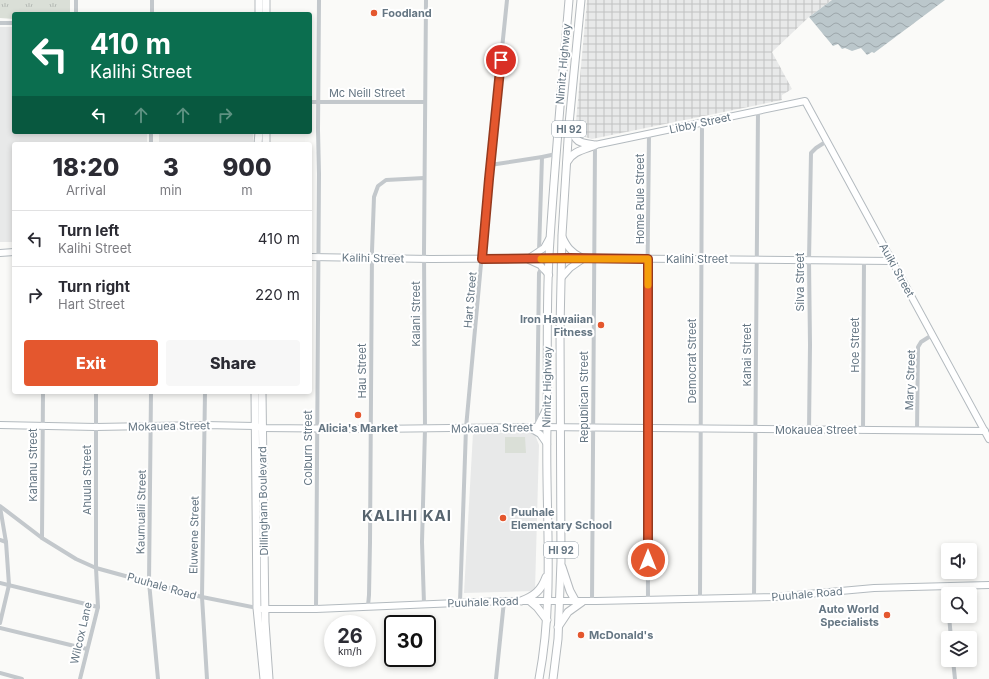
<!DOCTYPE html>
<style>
:root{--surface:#fff;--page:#f7f7f7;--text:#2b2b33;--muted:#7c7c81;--line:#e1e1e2;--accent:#e4572e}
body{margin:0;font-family:Inter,sans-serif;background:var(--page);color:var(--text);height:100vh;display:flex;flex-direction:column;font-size:15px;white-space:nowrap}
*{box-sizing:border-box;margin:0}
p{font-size:13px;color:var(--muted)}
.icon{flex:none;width:22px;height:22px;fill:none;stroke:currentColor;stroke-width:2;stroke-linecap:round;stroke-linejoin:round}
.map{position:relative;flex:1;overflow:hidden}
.sheet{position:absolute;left:12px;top:142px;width:300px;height:252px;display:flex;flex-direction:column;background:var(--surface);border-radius:4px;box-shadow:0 2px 6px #0003}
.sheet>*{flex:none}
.guide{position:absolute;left:12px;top:12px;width:300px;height:122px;border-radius:4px;box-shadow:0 2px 6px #0003;background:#0b6e4f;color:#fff;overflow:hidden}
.fabs{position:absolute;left:941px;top:543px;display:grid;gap:8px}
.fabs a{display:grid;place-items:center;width:36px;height:36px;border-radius:4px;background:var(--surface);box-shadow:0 2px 6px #0003;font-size:20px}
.speed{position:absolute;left:324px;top:615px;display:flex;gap:8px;font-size:20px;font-weight:700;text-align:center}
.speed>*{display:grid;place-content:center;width:52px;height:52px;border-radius:50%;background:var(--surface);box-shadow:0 2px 6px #0003;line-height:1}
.speed small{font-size:10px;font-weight:400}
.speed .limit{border:2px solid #111;border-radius:6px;background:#fff;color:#111}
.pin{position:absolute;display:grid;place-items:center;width:34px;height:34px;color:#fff;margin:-17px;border:2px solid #fff;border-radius:50%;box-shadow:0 1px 4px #0007}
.me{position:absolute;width:44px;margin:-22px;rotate:0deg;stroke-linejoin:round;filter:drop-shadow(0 0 3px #0008)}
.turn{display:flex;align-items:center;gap:14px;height:84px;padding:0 12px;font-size:18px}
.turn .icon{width:52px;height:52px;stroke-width:2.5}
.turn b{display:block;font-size:28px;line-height:34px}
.lanes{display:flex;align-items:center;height:38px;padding:0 12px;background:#0003;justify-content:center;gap:20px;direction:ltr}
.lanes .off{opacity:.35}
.eta{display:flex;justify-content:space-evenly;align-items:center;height:68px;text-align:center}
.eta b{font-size:24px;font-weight:800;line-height:28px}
.cta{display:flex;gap:8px;margin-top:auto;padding:8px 12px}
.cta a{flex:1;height:46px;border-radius:4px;background:var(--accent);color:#fff;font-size:16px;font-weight:800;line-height:46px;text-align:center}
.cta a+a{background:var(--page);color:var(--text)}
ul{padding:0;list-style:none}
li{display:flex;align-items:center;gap:12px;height:56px;padding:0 12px;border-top:1px solid var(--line)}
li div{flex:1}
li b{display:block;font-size:15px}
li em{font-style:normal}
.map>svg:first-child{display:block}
</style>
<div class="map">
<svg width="989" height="679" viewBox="0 0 989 679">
<defs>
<pattern id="industrial-grid" width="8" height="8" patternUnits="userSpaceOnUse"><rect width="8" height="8" fill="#e8e9e9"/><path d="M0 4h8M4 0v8" fill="none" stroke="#c0c1c2"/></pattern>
<pattern id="grass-tufts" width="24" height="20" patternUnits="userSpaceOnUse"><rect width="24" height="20" fill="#dadfd7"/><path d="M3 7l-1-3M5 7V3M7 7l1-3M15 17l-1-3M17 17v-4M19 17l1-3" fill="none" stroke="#b4b9b4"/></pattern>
<pattern id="water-waves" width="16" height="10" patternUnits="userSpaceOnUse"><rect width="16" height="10" fill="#bbc7cb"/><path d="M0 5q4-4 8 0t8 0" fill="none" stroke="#9ca6aa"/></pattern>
</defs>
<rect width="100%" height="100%" fill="#fafaf8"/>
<g fill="#e8e9e9">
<path d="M 0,27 L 14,27 L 14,132 L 147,132 L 147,144 L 14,144 L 14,242 L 0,242 Z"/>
<rect x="159" y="132" width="94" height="12"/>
<path d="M 534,432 L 539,445 L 535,591 L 464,593 L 473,433 Z"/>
</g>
<path fill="url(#industrial-grid)" d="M 587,0 L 832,0 L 809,17 L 772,52 L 792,89 L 782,95 L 782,100 L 592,139 L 585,137 L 578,131 L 576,121 Z"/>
<path fill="url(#grass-tufts)" d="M 0,0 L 70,0 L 70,14 L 14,14 L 14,19 L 0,18 Z"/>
<path fill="#dadfd7" d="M 505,437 L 525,437 L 526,453 L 505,453 Z"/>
<path fill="url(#water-waves)" d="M 832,0 L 945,0 L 874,53 L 872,52 L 867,55 L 861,48 L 852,51 L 845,48 L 842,49 L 838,44 L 833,46 L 809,17 Z"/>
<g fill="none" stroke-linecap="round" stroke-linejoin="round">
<g stroke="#b3babf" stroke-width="8">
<g id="secondary">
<path d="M 595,145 L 805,101 L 989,439"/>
<path d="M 562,236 C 567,247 571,252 581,257"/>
<path d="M 0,253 L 14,252"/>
<path d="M 310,257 L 431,259 L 569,258 L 892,261"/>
<path d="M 529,258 L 544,248 L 549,239"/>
<path d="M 529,260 L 540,265 L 549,275"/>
<path d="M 562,277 L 570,268 L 583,259"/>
<path d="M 0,425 L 96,427 L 205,425 L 255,426 L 262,428 L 371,429 L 537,427 L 985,431"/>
<path d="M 537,427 L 546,409"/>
<path d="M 530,428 L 540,434 L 547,444"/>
<path d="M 261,609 L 316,609 L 504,601 L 596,601 L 774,597 L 874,588 L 989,585"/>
</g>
</g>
<g stroke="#b5babe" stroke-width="9">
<g id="primary">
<path d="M 259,14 L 259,0"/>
<path d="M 266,14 L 266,0"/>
<path d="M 571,127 C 575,143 580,143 595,145"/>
<path d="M 258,144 L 259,132"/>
<path d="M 266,144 L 266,132"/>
<path d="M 567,162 C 572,152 582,150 593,146"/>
<path d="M 255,392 L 257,608 L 264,679"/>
<path d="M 262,392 L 265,622 L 269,679"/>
<path d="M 562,567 L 570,591 L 576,602"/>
<path d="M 521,601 C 534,596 541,591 546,577"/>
<path d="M 530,601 L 537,607 L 547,620"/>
<path d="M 558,627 L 568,612 L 582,602"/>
<path d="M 539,679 C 555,596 545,511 547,427 C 548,370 546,312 549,256 C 554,170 562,85 569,0"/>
<path d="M 553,679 L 558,639 L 561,561 L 560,328 L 562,235 L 569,124 L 581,0"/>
</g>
</g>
<g stroke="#c3c8cc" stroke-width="4">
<path d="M 76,14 L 76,0"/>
<path d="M 152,14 L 152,0"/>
<path d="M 0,23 L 14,23"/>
<path d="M 310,102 L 425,102"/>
<path d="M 151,144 L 151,132"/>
<path d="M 490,165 L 542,157 L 556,154"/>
<path d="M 539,251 L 542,157"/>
<path d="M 151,392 L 149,582 L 158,679"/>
<path d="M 205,392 L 202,597 L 207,679"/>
<path d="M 537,424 L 539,273 L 542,267"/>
<path d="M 809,430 L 810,345 L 809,260 L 811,153 L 816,148 L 827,141"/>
<path d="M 863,431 L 864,260"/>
<path d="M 917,431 L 918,347 L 921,342 L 932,335"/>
<path d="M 0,506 L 42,538 L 76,559 L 96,568 L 202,597 L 257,608"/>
<path d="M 42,538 L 43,392"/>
<path d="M 0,540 L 6,542"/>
<path d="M 0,583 L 98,607"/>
<path d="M 946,586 L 948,607"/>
<path d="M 754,598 L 758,111"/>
<path d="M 700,599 L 702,123"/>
<path d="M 648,600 L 647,315 L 649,134"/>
<path d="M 460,602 L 466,428 L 490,165 L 507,0"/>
<path d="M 592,602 L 595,145"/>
<path d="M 424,604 L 422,542 L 425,429 L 424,251 L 426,0"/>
<path d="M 368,606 L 369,595 L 370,542 L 372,251 L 374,197 L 378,186 L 386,180 L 424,178"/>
<path d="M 316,609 L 319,174 L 318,130 L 319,0"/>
<path d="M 949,616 L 951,638"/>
<path d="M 0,623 L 9,585 L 6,542 L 0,507"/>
<path d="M 0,628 L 87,649"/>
<path d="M 953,660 L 955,679"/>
<path d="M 0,673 L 22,679"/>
<path d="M 80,679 L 98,607 L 96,568 L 96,392"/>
<path d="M 496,679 L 504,601"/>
</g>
<use href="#secondary" stroke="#fff" stroke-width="6"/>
<use href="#primary" stroke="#fff" stroke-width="7"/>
</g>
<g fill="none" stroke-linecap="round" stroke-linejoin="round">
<g stroke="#94391e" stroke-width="10">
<path id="route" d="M 501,60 L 489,179 L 482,259 L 569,258 L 648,259 L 648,560"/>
</g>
<use href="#route" stroke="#e4572e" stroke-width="7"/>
<path stroke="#f59e0b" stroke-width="7" d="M 541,259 L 648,259 L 648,285"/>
</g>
<g fill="#e4572e" stroke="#fff" stroke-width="1.5">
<circle cx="374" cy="13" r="4"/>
<circle cx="601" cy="325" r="4"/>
<circle cx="358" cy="415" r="4"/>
<circle cx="503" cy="518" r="4"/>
<circle cx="887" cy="615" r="4"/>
<circle cx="581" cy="635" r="4"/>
</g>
<g text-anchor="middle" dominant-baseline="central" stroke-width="4" stroke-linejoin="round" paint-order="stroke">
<g fill="#fff" stroke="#939fa8" stroke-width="1">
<rect x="552" y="121" width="34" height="16" rx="3"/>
<rect x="544" y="542" width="34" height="16" rx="3"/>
</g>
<g font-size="10" font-weight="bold" fill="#657683">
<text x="569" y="129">HI 92</text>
<text x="561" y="550">HI 92</text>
</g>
<g font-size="11" font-weight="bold" fill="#657683" stroke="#fff" text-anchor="start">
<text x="382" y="13">Foodland</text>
<text x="593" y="319" text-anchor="end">Iron Hawaiian<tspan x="593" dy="13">Fitness</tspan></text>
<text x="358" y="428" text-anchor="middle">Alicia's Market</text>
<text x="511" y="512">Puuhale<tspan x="511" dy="13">Elementary School</tspan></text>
<text x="879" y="609" text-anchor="end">Auto World<tspan x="879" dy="13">Specialists</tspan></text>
<text x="589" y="635">McDonald's</text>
</g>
<g font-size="11" fill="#657683" stroke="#fff">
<text transform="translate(563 64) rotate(-85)">Nimitz Highway</text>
<text x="367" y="93">Mc Neill Street</text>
<text transform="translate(700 123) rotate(-12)">Libby Street</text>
<text transform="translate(640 199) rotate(-90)">Home Rule Street</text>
<text transform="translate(373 258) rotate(1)">Kalihi Street</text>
<text x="697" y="259">Kalihi Street</text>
<text transform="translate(897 270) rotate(61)">Auiki Street</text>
<text transform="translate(800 282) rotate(-90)">Silva Street</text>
<text transform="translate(470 300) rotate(-85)">Hart Street</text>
<text transform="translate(416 314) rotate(-90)">Kalani Street</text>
<text transform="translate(855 345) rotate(-90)">Hoe Street</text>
<text transform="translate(747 355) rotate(-90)">Kahai Street</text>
<text transform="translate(692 361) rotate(-90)">Democrat Street</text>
<text transform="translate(362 371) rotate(-90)">Hau Street</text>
<text transform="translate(910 380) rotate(-88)">Mary Street</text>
<text transform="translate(547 387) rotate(-89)">Nimitz Highway</text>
<text transform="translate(584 397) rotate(-90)">Republican Street</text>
<text transform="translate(169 426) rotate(-1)">Mokauea Street</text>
<text transform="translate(492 428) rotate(-1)">Mokauea Street</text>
<text x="816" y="430">Mokauea Street</text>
<text transform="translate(308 448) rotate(-90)">Colburn Street</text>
<text transform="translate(33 465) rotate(-90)">Kahanu Street</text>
<text transform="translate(87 480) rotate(-90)">Ahuula Street</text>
<text transform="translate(263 501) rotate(-91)">Dillingham Boulevard</text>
<text transform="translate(141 512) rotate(-89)">Kaumualii Street</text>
<text transform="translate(194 535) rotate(-89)">Eluwene Street</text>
<text transform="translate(162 586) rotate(16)">Puuhale Road</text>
<text transform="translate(807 594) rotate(-5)">Puuhale Road</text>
<text transform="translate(483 602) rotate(-2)">Puuhale Road</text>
<text transform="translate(81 633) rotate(-77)">Wilcox Lane</text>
</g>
<g font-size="15" font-weight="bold" letter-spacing="1" fill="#57646e" stroke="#fff">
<text x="407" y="515">KALIHI KAI</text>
</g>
</g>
</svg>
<div class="fabs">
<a><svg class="icon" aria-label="sound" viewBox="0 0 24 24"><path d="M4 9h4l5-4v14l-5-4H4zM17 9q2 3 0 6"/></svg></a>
<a><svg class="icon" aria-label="search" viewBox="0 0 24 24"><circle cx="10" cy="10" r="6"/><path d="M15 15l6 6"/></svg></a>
<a><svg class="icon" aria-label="layers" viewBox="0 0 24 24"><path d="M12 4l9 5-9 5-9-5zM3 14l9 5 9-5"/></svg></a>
</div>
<div class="speed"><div>26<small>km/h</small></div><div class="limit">30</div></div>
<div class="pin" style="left:501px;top:60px;background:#d93025"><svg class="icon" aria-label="arrive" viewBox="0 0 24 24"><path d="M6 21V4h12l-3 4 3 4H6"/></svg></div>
<svg class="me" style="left:648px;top:560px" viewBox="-20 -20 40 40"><circle r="17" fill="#e4572e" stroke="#fff" stroke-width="3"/><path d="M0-11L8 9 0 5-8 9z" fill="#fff"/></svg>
<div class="guide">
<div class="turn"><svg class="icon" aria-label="left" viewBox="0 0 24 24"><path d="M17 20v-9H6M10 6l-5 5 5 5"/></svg><div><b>410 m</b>Kalihi Street</div></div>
<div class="lanes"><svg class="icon" aria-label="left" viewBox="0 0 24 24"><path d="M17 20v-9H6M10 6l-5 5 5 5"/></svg><svg class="icon off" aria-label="ahead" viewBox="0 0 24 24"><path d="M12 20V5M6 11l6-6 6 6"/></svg><svg class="icon off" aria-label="ahead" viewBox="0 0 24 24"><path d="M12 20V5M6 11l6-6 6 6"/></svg><svg class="icon off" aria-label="right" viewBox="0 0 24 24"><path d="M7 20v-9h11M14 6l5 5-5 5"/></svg></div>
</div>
<section class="sheet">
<div class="eta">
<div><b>18:20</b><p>Arrival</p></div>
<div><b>3</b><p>min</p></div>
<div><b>900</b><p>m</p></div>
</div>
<ul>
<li><svg class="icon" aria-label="left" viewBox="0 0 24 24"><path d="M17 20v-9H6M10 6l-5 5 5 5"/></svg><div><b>Turn left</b><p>Kalihi Street</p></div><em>410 m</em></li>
<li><svg class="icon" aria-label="right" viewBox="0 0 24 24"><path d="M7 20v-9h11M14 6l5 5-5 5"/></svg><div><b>Turn right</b><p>Hart Street</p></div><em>220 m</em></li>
</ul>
<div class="cta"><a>Exit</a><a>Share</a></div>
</section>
</div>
